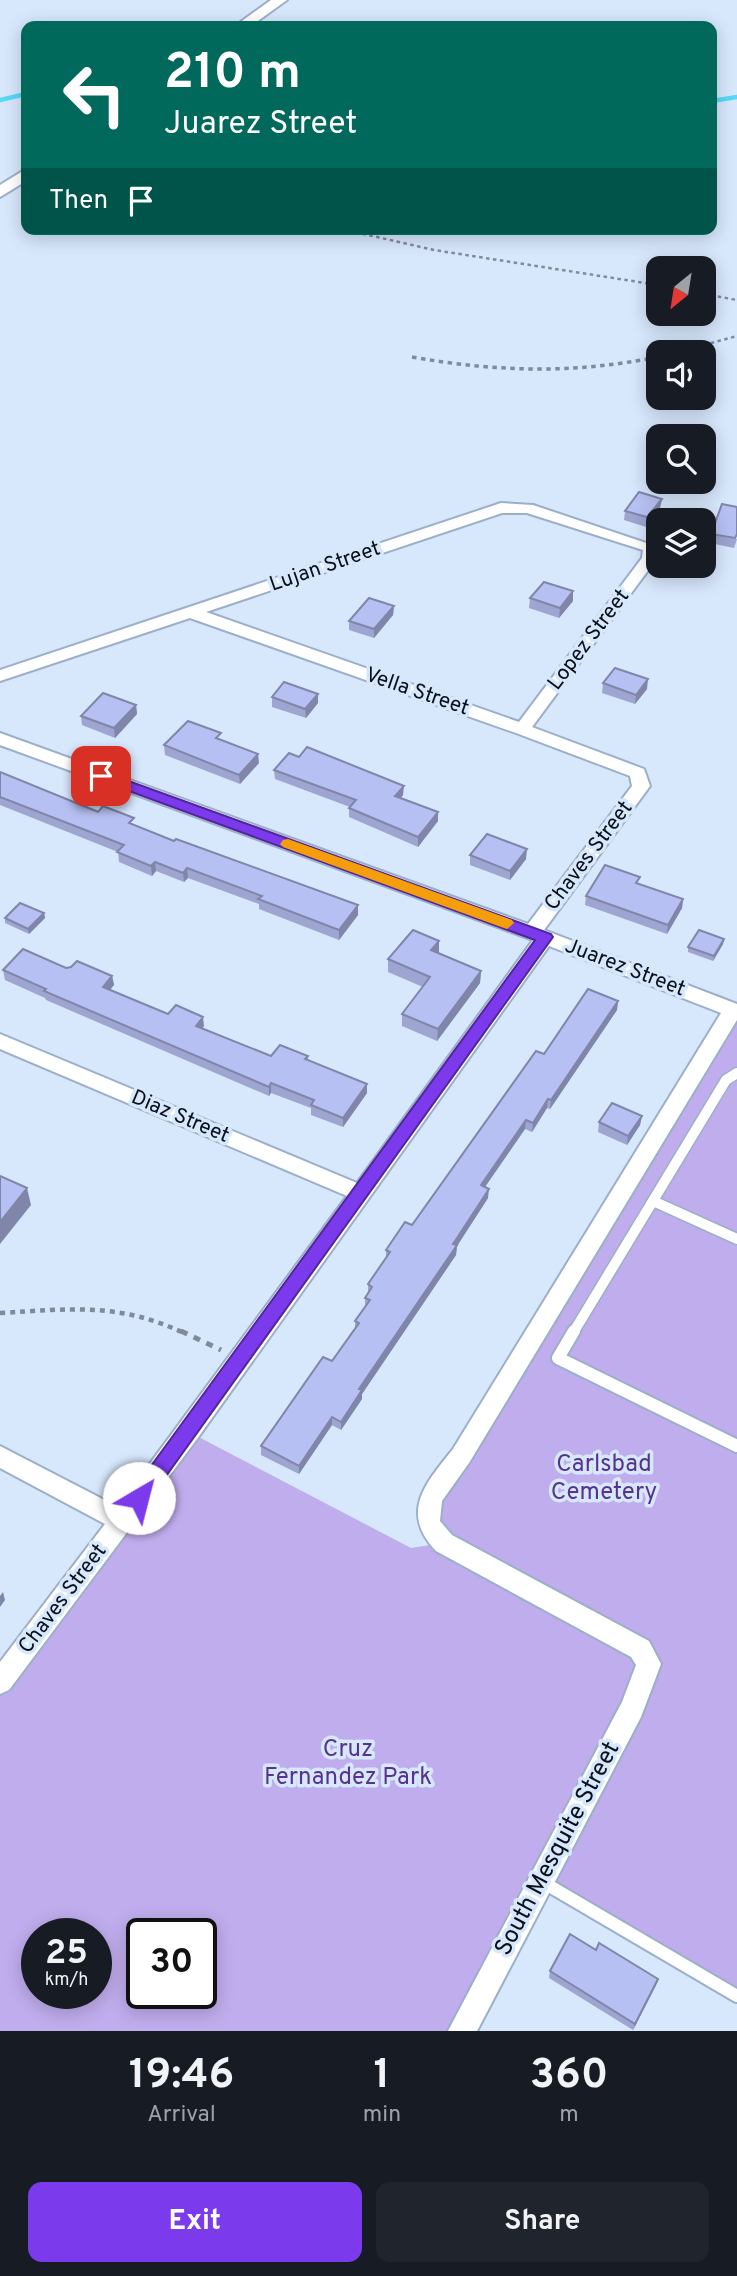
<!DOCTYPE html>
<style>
:root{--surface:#171b24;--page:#20242c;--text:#f1f3f6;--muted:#9ea1a6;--accent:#7c3aed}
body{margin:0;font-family:Overpass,sans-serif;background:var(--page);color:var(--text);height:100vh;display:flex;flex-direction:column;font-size:26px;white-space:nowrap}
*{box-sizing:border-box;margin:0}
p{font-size:23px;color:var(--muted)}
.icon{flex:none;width:38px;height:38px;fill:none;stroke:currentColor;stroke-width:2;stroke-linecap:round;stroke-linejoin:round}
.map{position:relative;height:2031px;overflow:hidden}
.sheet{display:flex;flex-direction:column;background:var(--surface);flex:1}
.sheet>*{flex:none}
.banner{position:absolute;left:21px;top:21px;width:696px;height:214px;border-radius:14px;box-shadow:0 4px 18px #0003;background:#00695c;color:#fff;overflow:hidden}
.needle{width:46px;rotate:210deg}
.fabs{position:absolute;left:646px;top:256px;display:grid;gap:14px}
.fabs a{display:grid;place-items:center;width:70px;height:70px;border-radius:14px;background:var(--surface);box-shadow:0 4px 18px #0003;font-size:35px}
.speed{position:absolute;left:21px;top:1918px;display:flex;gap:14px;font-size:35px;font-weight:700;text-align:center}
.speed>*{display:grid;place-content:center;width:91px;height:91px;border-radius:50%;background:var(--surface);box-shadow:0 4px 18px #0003;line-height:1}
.speed small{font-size:18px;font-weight:400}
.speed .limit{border:4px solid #111;border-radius:10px;background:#fff;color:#111}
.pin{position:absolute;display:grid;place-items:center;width:60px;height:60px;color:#fff;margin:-30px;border-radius:14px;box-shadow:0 4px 10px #0006}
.me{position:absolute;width:77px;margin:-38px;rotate:37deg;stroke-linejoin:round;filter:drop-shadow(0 0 5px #0008)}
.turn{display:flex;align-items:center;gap:24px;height:147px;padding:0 28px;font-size:32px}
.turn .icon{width:91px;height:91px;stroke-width:2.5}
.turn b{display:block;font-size:49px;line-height:60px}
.then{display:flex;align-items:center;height:66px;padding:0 28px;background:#0003;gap:14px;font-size:26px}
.eta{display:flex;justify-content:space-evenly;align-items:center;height:119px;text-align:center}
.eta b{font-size:42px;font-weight:700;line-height:49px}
.button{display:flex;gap:14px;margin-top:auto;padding:14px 28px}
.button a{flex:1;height:80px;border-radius:14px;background:var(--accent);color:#fff;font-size:28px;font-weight:700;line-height:80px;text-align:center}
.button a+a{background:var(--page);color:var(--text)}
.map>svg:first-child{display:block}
</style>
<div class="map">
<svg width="737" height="2031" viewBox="0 0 737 2031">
<rect width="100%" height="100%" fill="#d7e7fc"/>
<path fill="#c0adee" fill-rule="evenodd" d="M 737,1003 L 737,1996 L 541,1881 L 462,2031 L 0,2031 L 0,1682 L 189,1432 L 411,1548 L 443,1543 L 428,1526 L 461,1456 ZM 37,1934 L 96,1934 L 96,1993 L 37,1993 ZM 142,1934 L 201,1934 L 201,1993 L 142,1993 Z"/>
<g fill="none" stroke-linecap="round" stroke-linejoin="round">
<g stroke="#58d8f5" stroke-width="4.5">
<path d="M 0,100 L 26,94"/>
<path d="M 712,101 L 737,97"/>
</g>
<g stroke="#9cafc9" stroke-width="13">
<g id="service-far1">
<path d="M 653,1201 L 737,1239"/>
<path d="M 573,1333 L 726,1080 L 737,1073"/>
</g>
</g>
<g stroke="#9cafc9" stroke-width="16">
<g id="service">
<path d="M 574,1331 L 558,1358 L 737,1446"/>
<path d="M 541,1881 L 737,1996"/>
</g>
</g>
<g stroke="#9cafc9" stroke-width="4">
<path id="minor" d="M 501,503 L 533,505 L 658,547 L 655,561 L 532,727 L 644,769 L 650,786 L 544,930 L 737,1004 L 737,1020 L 469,1463 L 442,1501 L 440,1521 L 452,1535 L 649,1641 L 661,1664 L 641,1717 L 477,2031 L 448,2031 L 622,1702 L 636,1665 L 631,1657 L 436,1551 C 399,1512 426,1483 453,1449 L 721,1013 L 549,946 L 197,1439 L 9,1690 L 0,1694 L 0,1662 L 105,1524 L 0,1468 L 0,1446 L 118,1507 L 347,1196 L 0,1049 L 0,1034 L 357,1183 L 533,940 L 0,745 L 0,733 L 528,924 L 632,786 L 630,776 L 516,733 L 190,618 L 0,681 L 0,670 ZM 502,513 L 527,513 L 643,550 L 642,558 L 519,722 L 206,612 Z"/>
</g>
<g stroke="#9cafc9" stroke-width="4">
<g id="tertiary">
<path d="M 271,0 L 287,0 L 251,26 L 235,26 Z"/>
<path d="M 26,169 L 26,181 L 0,197 L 0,185 Z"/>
</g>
</g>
<g stroke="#7f8b9b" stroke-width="2.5" stroke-dasharray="3.5 3.5" stroke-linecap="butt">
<path d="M 342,229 L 434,250 L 658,285"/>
<path d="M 704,294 L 737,300"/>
<path d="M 704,345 L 737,336"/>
</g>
<g stroke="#7f8b9b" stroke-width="3.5" stroke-dasharray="4.5 4.5" stroke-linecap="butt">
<path d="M 680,352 L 711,343"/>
<path d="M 412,357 C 498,372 572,374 658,357"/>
</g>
<path stroke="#7f8b9b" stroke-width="4.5" stroke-dasharray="5 5" stroke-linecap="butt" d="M 0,1313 C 70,1309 118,1302 184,1333"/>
<path stroke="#7f8b9b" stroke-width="5" stroke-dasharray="7 7" stroke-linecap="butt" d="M 181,1331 L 221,1350"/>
<use href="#service-far1" stroke="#fff" stroke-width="10"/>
<use href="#service" stroke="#fff" stroke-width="12"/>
<use href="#minor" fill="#fff" fill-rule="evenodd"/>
<use href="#tertiary" fill="#fff" fill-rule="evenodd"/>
</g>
<g fill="#9da5d0">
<path d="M 660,508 L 646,527 L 624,520 L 625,511 Z"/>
<path d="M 711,534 L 737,539 L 734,548 L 710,543 Z"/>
<path d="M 573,591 L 573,601 L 559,618 L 529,608 L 530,598 Z"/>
<path d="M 394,606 L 393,615 L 374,638 L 349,630 L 349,621 Z"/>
<path d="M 603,683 L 647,689 L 635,704 L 602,693 Z"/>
<path d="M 318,694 L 318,703 L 306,718 L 272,707 L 272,697 Z"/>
<path d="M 136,705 L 137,714 L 115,738 L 82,725 L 81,716 Z"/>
<path d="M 221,740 L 259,763 L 240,784 L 165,755 L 164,745 Z"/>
<path d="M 274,770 L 403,795 L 401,798 L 438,821 L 418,847 L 349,817 L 349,808 L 350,807 L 275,779 Z"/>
<path d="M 0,772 L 135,825 L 358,915 L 339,940 L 259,909 L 259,904 L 188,878 L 184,882 L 156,871 L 152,876 L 119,862 L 118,852 L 0,805 Z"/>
<path d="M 470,855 L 526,859 L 510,880 L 470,865 Z"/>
<path d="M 586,896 L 683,899 L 682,908 L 667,934 L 585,905 Z"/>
<path d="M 44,913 L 45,918 L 29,934 L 5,923 L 5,918 Z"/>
<path d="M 724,939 L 723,944 L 713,961 L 688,952 L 688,947 Z"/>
<path d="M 439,953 L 481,971 L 480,983 L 437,1041 L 402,1026 L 402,1014 L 423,987 L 388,972 L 388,959 Z"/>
<path d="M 66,968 L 112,976 L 114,985 L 110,990 L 168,1014 L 204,1026 L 202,1028 L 271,1056 L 308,1056 L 308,1060 L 367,1084 L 367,1093 L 343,1127 L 311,1115 L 311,1108 L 271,1093 L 269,1096 L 46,1000 L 45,998 L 5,980 L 3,970 Z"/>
<path d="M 618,1001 L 617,1010 L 550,1109 L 547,1108 L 532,1132 L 525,1129 L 485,1187 L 488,1198 L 457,1246 L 456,1255 L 362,1394 L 362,1399 L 341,1430 L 332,1425 L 299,1474 L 261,1455 L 261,1446 L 332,1361 L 355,1328 L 355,1321 L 366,1307 L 365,1307 L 365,1298 L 368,1293 L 368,1284 L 386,1258 L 386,1250 L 412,1225 L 544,1054 Z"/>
<path d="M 642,1116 L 640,1125 L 627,1145 L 598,1132 L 599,1122 Z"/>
<path d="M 550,1971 L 656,1985 L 633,2030 L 549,1978 Z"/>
</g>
<g fill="#8086a9">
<path d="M 662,499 L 660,508 L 646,527 L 647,517 Z"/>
<path d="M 573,591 L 573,601 L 559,618 L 560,608 Z"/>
<path d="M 394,606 L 393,615 L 374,638 L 374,629 Z"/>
<path d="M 648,679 L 647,689 L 635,704 L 636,695 Z"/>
<path d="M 318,694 L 318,703 L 306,718 L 305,709 Z"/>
<path d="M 136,705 L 137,714 L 115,738 L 114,728 Z"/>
<path d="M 258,754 L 259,763 L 240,784 L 239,775 Z"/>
<path d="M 404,786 L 403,795 L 395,805 L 395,796 Z"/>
<path d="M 438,812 L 438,821 L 418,847 L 418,837 Z"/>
<path d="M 527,849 L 526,859 L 510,880 L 510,871 Z"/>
<path d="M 155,862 L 156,871 L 152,876 L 151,866 Z"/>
<path d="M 187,868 L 188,878 L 184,882 L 183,873 Z"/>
<path d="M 683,899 L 682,908 L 667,934 L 668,925 Z"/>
<path d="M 358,905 L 358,915 L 339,940 L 339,930 Z"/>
<path d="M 44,913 L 45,918 L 29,934 L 28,929 Z"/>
<path d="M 724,939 L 723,944 L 713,961 L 714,956 Z"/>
<path d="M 439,941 L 439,953 L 431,950 Z"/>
<path d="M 481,971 L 480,983 L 437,1041 L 438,1029 Z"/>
<path d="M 112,976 L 114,985 L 104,996 L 103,987 Z"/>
<path d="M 618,1001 L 617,1010 L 550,1109 L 551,1100 Z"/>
<path d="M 203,1017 L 204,1026 L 196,1035 L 196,1026 Z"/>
<path d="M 271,1083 L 271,1093 L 269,1096 L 269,1087 Z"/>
<path d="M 367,1084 L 367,1093 L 343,1127 L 343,1118 Z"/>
<path d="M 548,1099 L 547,1108 L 532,1132 L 533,1123 Z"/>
<path d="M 642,1116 L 640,1125 L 627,1145 L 628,1136 Z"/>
<path d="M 526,1120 L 525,1129 L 480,1194 L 481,1185 Z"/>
<path d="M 27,1188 L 31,1205 L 0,1244 L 0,1222 Z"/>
<path d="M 489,1189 L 488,1198 L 457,1246 L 456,1255 L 362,1394 L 362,1399 L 341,1430 L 341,1422 L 359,1389 Z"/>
<path d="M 332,1417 L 332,1425 L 299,1474 L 299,1466 Z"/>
<path d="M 3,1592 L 5,1600 L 0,1607 L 0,1596 Z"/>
<path d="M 658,1979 L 656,1985 L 633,2030 L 635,2024 Z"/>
</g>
<g fill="#b7c0f2" stroke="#8086a9" stroke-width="2">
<path d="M 639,492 L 662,499 L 647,517 L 625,511 Z"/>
<path d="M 722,504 L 737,507 L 737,534 L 735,538 L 711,534 Z"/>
<path d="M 544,582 L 573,591 L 560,608 L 530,598 Z"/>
<path d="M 369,598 L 394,606 L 374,629 L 349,621 Z"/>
<path d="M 615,668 L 648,679 L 636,695 L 603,683 Z"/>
<path d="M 284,682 L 318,694 L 305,709 L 272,697 Z"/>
<path d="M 103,693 L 136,705 L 114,728 L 81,716 Z"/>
<path d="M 188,721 L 221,733 L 216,738 L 258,754 L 239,775 L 164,745 Z"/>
<path d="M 307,747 L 404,786 L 395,796 L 438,812 L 418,837 L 349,808 L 356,800 L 274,770 L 289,753 L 299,757 Z"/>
<path d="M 0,772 L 98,812 L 103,806 L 134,818 L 129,823 L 174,841 L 176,839 L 358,905 L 339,930 L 258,899 L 262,896 L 187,868 L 183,873 L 155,862 L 151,866 L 117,852 L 124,845 L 0,797 Z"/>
<path d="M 487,834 L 527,849 L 510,871 L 470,855 Z"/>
<path d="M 605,865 L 640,877 L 636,883 L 683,899 L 668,925 L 586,896 Z"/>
<path d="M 20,903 L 44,913 L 28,929 L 5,918 Z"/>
<path d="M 413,930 L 439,941 L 431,950 L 481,971 L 438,1029 L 402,1014 L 430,977 L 388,959 Z"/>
<path d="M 699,930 L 724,939 L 714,956 L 688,947 Z"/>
<path d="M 23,949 L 66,968 L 71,967 L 77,961 L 112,976 L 103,987 L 168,1014 L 176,1005 L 203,1017 L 196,1026 L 271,1056 L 280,1045 L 308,1056 L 305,1059 L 367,1084 L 343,1118 L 311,1105 L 314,1100 L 271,1083 L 269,1087 L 44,991 L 46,989 L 3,970 Z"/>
<path d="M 588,989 L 618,1001 L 551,1100 L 548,1099 L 533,1123 L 526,1120 L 481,1185 L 489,1189 L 453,1244 L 457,1245 L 359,1389 L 362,1390 L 341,1422 L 332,1417 L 299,1466 L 261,1446 L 323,1357 L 332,1361 L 359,1323 L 355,1321 L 370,1300 L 365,1298 L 372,1287 L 368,1284 L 390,1252 L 386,1250 L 405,1222 L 412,1225 L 536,1051 L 544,1054 Z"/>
<path d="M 612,1103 L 642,1116 L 628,1136 L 599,1122 Z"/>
<path d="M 0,1176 L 27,1188 L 0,1222 Z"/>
<path d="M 570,1934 L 596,1950 L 599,1943 L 658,1979 L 635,2024 L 550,1971 Z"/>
</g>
<path fill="#7c3aed" stroke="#51269a" stroke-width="2" d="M 101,771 L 551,934 L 553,937 L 146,1504 L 139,1507 L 132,1504 L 129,1498 L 132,1492 L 535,940 L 96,779 L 94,776 Z"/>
<path fill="#f59e0b" d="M 288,839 L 512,920 L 514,923 L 507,929 L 501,927 L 283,847 L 280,844 L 283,840 Z"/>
<g text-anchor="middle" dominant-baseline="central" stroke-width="7" stroke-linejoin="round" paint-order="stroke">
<g font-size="21" fill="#091019" stroke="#d7e7fc">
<text transform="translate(325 567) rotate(-19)">Lujan Street</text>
<text transform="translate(589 640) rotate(-53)">Lopez Street</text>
<text transform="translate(417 692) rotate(19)">Vella Street</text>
<text transform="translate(589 856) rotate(-53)">Chaves Street</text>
<text transform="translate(625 968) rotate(21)">Juarez Street</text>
<text transform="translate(180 1117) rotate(23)">Diaz Street</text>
<text transform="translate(63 1599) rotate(-53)">Chaves Street</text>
</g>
<g font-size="24" fill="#573291" stroke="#d7e7fc">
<text x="604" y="1465">Carlsbad<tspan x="604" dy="28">Cemetery</tspan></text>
<text x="348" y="1750">Cruz<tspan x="348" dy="28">Fernandez Park</tspan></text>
</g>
<g font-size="24" fill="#091019" stroke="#d7e7fc">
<text transform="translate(558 1849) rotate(-62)">South Mesquite Street</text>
</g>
</g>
</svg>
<div class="fabs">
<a><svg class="needle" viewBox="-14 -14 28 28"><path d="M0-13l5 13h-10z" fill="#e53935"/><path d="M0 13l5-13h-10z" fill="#9ea1a6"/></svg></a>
<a><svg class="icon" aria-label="sound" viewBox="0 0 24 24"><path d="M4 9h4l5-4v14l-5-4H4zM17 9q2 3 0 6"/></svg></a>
<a><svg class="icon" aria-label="search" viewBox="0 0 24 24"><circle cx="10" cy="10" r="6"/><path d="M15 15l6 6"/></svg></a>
<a><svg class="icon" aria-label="layers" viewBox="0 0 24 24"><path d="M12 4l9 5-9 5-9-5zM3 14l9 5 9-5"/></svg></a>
</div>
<div class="speed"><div>25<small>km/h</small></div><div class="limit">30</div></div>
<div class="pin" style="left:101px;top:776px;background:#d93025"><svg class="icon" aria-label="arrive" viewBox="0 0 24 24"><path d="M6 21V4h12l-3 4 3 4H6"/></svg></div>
<svg class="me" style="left:139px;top:1498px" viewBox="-20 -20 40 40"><circle r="19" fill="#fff"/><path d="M0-13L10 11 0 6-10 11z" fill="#7c3aed"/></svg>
<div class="banner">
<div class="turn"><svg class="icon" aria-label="left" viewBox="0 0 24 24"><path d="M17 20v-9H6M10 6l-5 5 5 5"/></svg><div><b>210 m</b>Juarez Street</div></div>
<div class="then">Then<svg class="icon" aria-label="arrive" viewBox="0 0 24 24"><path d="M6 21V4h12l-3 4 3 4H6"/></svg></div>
</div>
</div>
<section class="sheet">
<div class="eta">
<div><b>19:46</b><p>Arrival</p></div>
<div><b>1</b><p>min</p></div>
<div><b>360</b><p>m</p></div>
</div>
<div class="button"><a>Exit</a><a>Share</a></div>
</section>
